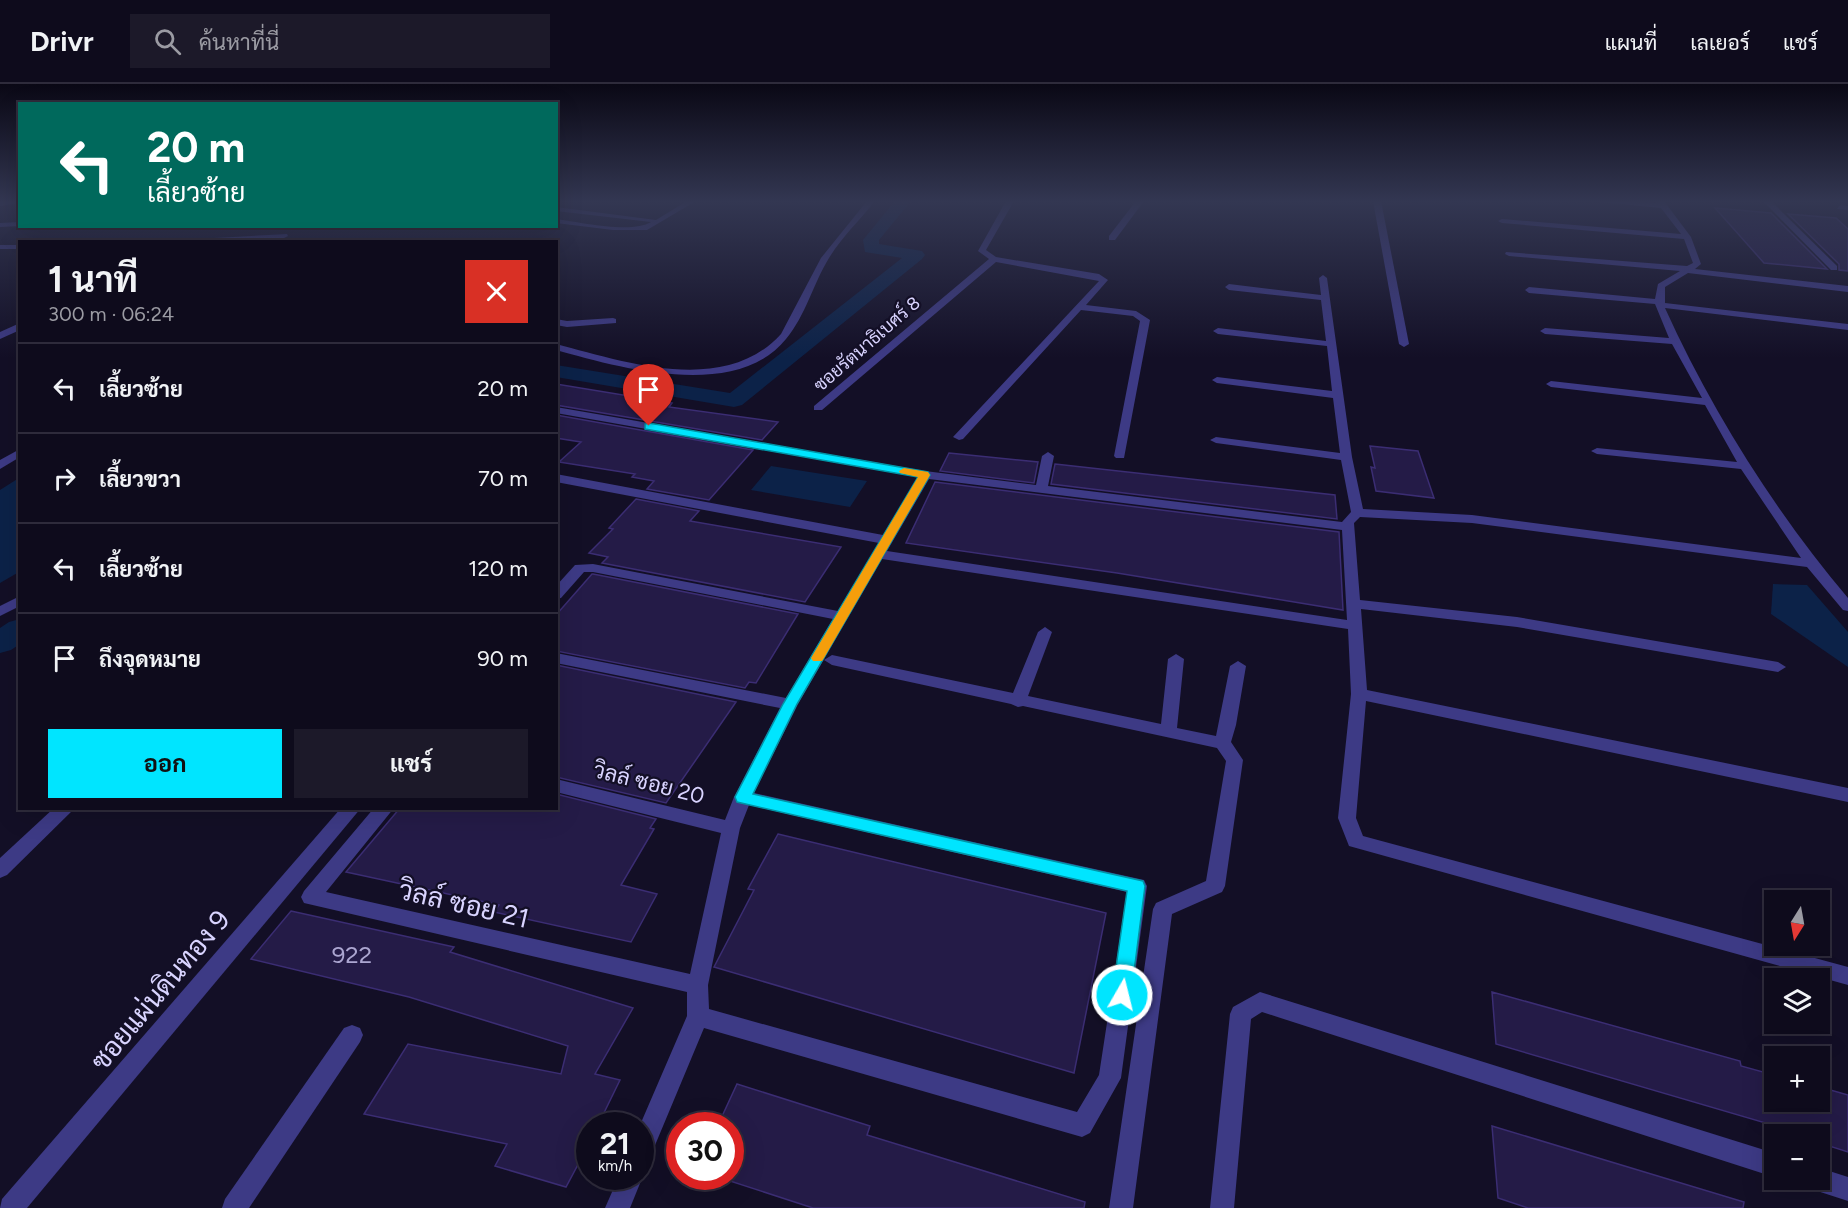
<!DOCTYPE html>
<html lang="th">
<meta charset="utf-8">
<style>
:root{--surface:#0e0b1c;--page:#1c1929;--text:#f1f3f6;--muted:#9b9ba3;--line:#2e2b3b;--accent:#00e5ff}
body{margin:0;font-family:Figtree,Sarabun,sans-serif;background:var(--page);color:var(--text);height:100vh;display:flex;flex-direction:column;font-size:22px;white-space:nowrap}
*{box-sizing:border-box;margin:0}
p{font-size:20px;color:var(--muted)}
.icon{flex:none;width:33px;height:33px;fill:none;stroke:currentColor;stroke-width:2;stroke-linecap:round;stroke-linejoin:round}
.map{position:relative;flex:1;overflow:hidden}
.drawer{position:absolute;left:18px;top:156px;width:540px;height:570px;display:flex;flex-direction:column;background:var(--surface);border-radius:0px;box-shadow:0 6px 24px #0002,0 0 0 2px var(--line)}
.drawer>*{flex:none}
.top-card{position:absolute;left:18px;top:18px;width:540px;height:126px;border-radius:0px;box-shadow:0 6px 24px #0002,0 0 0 2px var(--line);background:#00695c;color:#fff;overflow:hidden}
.needle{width:39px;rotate:191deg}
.buttons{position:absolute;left:1764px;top:806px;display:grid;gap:12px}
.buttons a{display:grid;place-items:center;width:66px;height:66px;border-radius:0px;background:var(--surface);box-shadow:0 6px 24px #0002,0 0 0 2px var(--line);font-size:30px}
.speed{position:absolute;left:576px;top:1028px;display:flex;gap:12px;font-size:30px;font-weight:700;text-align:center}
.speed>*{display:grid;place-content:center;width:78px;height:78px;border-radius:50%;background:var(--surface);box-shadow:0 6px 24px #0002,0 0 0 2px var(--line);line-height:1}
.speed small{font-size:15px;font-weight:400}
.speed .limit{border:9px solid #d22;background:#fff;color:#111}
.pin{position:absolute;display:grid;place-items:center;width:51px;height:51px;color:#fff;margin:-62px -26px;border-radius:50% 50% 50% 0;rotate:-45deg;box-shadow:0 0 6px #0007}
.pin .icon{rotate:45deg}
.me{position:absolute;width:66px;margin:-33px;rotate:8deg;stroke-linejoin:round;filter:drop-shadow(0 0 4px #0008)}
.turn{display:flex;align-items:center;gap:21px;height:126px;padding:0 30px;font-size:27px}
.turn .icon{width:78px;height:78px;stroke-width:2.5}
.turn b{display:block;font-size:42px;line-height:51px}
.round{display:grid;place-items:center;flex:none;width:63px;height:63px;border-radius:0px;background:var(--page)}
.summary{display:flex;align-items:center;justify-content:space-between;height:102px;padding:0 30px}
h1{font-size:36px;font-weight:700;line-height:45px}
.primary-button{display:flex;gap:12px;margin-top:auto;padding:12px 30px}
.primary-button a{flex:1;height:69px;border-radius:0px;background:var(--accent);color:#111;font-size:24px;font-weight:700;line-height:69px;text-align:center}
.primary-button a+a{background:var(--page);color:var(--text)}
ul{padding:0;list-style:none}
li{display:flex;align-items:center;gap:18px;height:90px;padding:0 30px;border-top:2px solid var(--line)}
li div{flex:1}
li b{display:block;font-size:22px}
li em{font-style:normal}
header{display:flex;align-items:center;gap:36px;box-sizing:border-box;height:84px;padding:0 30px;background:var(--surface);border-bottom:2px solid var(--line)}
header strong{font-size:28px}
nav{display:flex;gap:33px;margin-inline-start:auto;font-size:21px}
.search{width:420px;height:54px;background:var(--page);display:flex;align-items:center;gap:15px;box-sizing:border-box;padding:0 21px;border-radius:0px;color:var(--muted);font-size:22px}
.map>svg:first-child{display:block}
</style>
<header>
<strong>Drivr</strong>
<div class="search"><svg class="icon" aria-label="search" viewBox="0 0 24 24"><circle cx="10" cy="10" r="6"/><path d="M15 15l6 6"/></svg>ค้นหาที่นี่</div>
<nav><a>แผนที่</a><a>เลเยอร์</a><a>แชร์</a></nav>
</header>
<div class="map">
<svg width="1848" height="1124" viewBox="0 0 1848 1124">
<rect width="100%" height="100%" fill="#130f26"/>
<g fill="#0c2248">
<path d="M 771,382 L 867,397 L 850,423 L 751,406 Z"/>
<path d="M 19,394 L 19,488 L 0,499 L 0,406 Z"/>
<path d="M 1773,500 L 1807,501 L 1848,548 L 1848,583 L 1771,530 Z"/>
</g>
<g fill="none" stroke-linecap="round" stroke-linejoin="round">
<g fill="#0c2248" fill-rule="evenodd">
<path d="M 895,117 L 911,117 L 879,156 L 879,160 L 922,167 L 925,171 L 922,175 L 742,321 L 734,323 L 556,293 L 556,281 L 730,309 L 902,174 L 865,168 L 863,156 Z"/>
<path d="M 20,535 L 20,560 L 11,566 L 0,569 L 0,544 L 9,538 Z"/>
</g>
</g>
<g fill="#241b47" stroke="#3b2d73" stroke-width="1.5">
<path d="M 1715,124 L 1771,129 L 1827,185 L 1764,179 Z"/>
<path d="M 1788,130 L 1836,134 L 1848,145 L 1848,187 L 1839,186 L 1839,180 Z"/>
<path d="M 556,300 L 672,319 L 669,323 L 778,338 L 762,356 L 556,321 Z"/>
<path d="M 556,331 L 753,366 L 709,416 L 647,405 L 654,397 L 632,393 L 635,390 L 559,378 L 581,358 L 556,354 Z"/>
<path d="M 1370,362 L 1418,367 L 1434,414 L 1376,407 L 1371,383 L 1375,384 Z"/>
<path d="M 949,369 L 1038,378 L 1034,399 L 940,387 Z"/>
<path d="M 1055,380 L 1335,411 L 1337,435 L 1051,400 Z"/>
<path d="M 935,398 L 1339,448 L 1343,526 L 1117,489 L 906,459 Z"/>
<path d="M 636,415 L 699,427 L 690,437 L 841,463 L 805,518 L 602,479 L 608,473 L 589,469 L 613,445 L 609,444 Z"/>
<path d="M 592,490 L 593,490 L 798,530 L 756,599 L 749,598 L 745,604 L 556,567 L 556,531 Z"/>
<path d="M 556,581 L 736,618 L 666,719 L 556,693 Z"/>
<path d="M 556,710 L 656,735 L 650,744 L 654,745 L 621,801 L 657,810 L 631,858 L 494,828 L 499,821 L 346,788 L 400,724 L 556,724 Z"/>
<path d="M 778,750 L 1106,829 L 1074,989 L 714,883 L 754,806 L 748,805 Z"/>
<path d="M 291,827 L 454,863 L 450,868 L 633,924 L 595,990 L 620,996 L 598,1041 L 590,1041 L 590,1058 L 566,1103 L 495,1082 L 507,1060 L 364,1030 L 408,960 L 561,990 L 568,962 L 409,913 L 251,875 Z"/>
<path d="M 1492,908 L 1740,977 L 1741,982 L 1774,991 L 1774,1017 L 1820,1017 L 1820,1003 L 1848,1011 L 1848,1068 L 1820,1059 L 1820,1050 L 1786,1050 L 1777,1047 L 1776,1042 L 1496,960 Z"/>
<path d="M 737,1000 L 870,1042 L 867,1051 L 1085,1118 L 1084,1124 L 813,1124 L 730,1097 L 730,1041 L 718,1041 Z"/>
<path d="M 1492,1042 L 1744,1118 L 1743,1124 L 1528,1124 L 1498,1114 Z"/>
</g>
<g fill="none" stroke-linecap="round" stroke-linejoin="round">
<g fill="#3d3a85" fill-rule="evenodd">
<path d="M 20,117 L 19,119 L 0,122 L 0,118 Z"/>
<path d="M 687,117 L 696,117 L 647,146 L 613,146 L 556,139 L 556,135 C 579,138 632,150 651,138 L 556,127 L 556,123 L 656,136 Z"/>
<path d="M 867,117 L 875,117 C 860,136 842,153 829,174 C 813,200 806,231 786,255 C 736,317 621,284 556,266 L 556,260 C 625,278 725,312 781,250 L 821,174 Z"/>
<path d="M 20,138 L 20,142 L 0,143 L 0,139 Z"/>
<path d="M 287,150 L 288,152 L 284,154 L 140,158 Z"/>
<rect x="0" y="161" width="20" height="4"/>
<path d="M 613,234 L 616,235 L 616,239 L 567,243 L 556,241 L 556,235 L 567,237 Z"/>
<path d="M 20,239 L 20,246 L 0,255 L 0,248 Z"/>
<path d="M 20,365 L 20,373 L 0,385 L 0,376 Z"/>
<path d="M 20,512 L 20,522 L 0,532 L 0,522 Z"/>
</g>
<g fill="#3d3a85" fill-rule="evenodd">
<path d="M 1006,117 L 1014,117 L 986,166 L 996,173 L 1099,190 L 1108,196 L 1086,221 L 1136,227 L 1150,236 L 1124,374 L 1116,374 L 1114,372 L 1140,237 L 1133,232 L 1081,226 L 963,355 L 959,356 L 953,353 L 1099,197 L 996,178 L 822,326 L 814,326 L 814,322 L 989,175 L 978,167 Z"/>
<path d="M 1136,117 L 1144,117 L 1115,156 L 1109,156 L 1109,152 Z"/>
<path d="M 1373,117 L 1381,117 L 1409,260 L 1404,263 L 1399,260 Z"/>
<path d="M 1590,117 L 1658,119 L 1656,117 L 1664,117 L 1691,153 L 1701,180 L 1695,185 L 1848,202 L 1848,208 L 1688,189 L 1665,203 L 1665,219 L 1848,240 L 1848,246 L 1665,224 C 1711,326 1776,429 1848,514 L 1848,527 L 1843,526 L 1807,483 L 1472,439 L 1360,433 L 1354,439 L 1360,516 L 1517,533 L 1778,578 L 1786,583 L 1778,588 L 1517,543 L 1361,525 L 1367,606 L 1848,704 L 1848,718 L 1366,617 L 1356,734 L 1363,752 L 1848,883 L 1848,901 L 1349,762 L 1338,734 L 1351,610 L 1348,545 L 882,475 L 798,620 L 754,709 L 1144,796 L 1147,802 L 1121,994 L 1090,1049 L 1082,1053 L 704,944 L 648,1078 L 640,1082 L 640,1041 L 687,932 L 687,908 L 304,819 L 301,813 L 304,807 L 374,724 L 394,724 L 326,808 L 690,890 L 721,749 L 556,708 L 556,695 L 725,736 L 734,713 L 780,624 L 556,579 L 556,569 L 786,614 L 833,535 L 593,488 L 584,488 L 561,514 L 556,515 L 556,502 L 575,481 L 593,480 L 838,527 L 879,459 L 556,398 L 556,390 L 883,451 L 918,393 L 556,329 L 556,323 L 925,387 L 1036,401 L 1042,372 L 1048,368 L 1054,372 L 1048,402 L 1342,438 L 1351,428 L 1341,376 L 1216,359 L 1210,356 L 1216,353 L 1340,369 L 1333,314 L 1217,299 L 1212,296 L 1217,293 L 1332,307 L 1327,262 L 1218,250 L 1213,247 L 1218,244 L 1326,257 L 1321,216 L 1229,206 L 1225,203 L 1229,200 L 1321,211 L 1319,194 L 1323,191 L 1327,194 L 1352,373 L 1363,425 L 1472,431 L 1801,474 L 1741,385 L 1597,370 L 1591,367 L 1597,364 L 1737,378 L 1705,321 L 1551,303 L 1546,300 L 1551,297 L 1702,314 L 1672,260 L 1545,250 L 1540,247 L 1545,244 L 1669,254 L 1655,220 L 1529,209 L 1525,206 L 1529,203 L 1655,215 L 1658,200 L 1680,187 L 1509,172 L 1505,170 L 1506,168 L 1687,182 L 1693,179 L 1684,155 L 1502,139 L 1498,137 L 1502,135 L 1681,150 L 1661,124 ZM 929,395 L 1342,446 L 1347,536 L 887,467 ZM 749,721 L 1127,808 L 1099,991 L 1077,1028 L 709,925 L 708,901 L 740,744 Z"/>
<path d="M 1763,117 L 1771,117 L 1837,182 L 1837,186 L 1831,186 Z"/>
<path d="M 1840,121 L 1848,122 L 1848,126 L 1837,125 Z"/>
<path d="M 1045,543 L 1052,548 L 1028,612 L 1161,640 L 1168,575 L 1176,570 L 1184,575 L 1177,644 L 1216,652 L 1230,582 L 1238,577 L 1246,582 L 1236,641 L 1231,658 L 1243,676 L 1225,802 L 1222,808 L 1172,830 L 1133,1124 L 1109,1124 L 1153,825 L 1156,819 L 1206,797 L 1226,677 L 1217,664 L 1023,622 L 1018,623 L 1011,620 L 832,581 L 824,576 L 832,571 L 1013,609 L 1038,548 Z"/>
<path d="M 54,724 L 75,724 L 7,791 L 0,794 L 0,774 Z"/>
<path d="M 341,724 L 361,724 L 27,1124 L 0,1124 L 2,1115 Z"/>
<path d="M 1260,908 L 1774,1069 L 1774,1093 L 1262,928 L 1251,935 L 1234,1124 L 1210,1124 L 1230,930 L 1233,923 Z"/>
<path d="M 352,941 L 360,944 L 363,951 L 360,958 L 249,1124 L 222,1124 L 225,1115 L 344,944 Z"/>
<path d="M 1820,1084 L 1848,1093 L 1848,1117 L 1808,1104 L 1805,1095 L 1820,1095 Z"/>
<path d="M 640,1086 L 643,1092 L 630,1124 L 605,1124 L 619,1092 L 640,1092 Z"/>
</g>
</g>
<linearGradient id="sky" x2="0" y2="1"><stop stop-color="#0a0815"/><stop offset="0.43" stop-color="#333752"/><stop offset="1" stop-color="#333752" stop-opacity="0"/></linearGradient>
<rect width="1848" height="274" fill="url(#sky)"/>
<path fill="#00e5ff" stroke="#0095a6" stroke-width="1.5" d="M 649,339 L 928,388 L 930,391 L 797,620 L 753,710 L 1143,797 L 1145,802 L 1131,911 L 1128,917 L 1122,920 L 1115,917 L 1112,911 L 1127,807 L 737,718 L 735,713 L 783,620 L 918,393 L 645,345 L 645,340 Z"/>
<path fill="#f59e0b" d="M 904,384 L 928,388 L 930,391 L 824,574 L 822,577 L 813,577 L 811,574 L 918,393 L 900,389 L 899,387 Z"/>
<g text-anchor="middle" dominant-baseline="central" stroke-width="4.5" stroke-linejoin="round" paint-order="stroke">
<g font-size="18" fill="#d9d4ff" stroke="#130f26">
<text transform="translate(867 260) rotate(-41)">ซอยรัตนาธิเบศร์ 8</text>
</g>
<g font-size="22" fill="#d9d4ff" stroke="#130f26">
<text transform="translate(649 699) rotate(14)">วิลล์ ซอย 20</text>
</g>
<g font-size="24" fill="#aca6d1">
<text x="352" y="870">922</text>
</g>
<g font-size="27" fill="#d9d4ff" stroke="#130f26">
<text transform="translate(464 820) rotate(13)">วิลล์ ซอย 21</text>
<text transform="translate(160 906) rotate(-50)">ซอยแผ่นดินทอง 9</text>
</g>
</g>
</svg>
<div class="buttons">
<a><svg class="needle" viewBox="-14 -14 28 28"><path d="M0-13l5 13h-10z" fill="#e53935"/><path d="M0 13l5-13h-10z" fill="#9b9ba3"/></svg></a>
<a><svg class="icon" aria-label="layers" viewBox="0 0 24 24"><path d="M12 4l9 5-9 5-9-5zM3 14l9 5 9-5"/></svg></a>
<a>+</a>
<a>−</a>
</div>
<div class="speed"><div>21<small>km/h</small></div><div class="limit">30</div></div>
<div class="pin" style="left:649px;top:342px;background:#d93025"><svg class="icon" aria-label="arrive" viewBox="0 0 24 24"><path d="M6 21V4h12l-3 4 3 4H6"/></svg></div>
<svg class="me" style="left:1122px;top:911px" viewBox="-20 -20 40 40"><circle r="17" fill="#00e5ff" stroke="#fff" stroke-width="3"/><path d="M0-11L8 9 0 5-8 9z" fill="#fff"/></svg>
<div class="top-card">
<div class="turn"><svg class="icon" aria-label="left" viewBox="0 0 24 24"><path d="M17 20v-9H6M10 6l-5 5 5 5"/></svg><div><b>20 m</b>เลี้ยวซ้าย</div></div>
</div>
<section class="drawer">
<div class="summary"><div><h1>1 นาที</h1><p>300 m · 06:24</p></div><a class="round" style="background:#d93025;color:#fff"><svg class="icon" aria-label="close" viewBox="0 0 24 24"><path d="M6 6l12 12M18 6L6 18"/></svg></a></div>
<ul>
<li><svg class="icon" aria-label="left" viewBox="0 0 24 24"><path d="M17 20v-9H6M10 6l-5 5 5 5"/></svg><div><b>เลี้ยวซ้าย</b></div><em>20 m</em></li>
<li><svg class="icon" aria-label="right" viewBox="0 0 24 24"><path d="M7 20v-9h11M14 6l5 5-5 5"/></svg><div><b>เลี้ยวขวา</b></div><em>70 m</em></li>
<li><svg class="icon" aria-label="left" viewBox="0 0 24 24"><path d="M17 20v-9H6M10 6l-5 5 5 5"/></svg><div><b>เลี้ยวซ้าย</b></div><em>120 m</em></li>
<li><svg class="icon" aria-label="arrive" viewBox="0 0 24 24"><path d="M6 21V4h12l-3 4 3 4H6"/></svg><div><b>ถึงจุดหมาย</b></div><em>90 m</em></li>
</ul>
<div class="primary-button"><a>ออก</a><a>แชร์</a></div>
</section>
</div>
